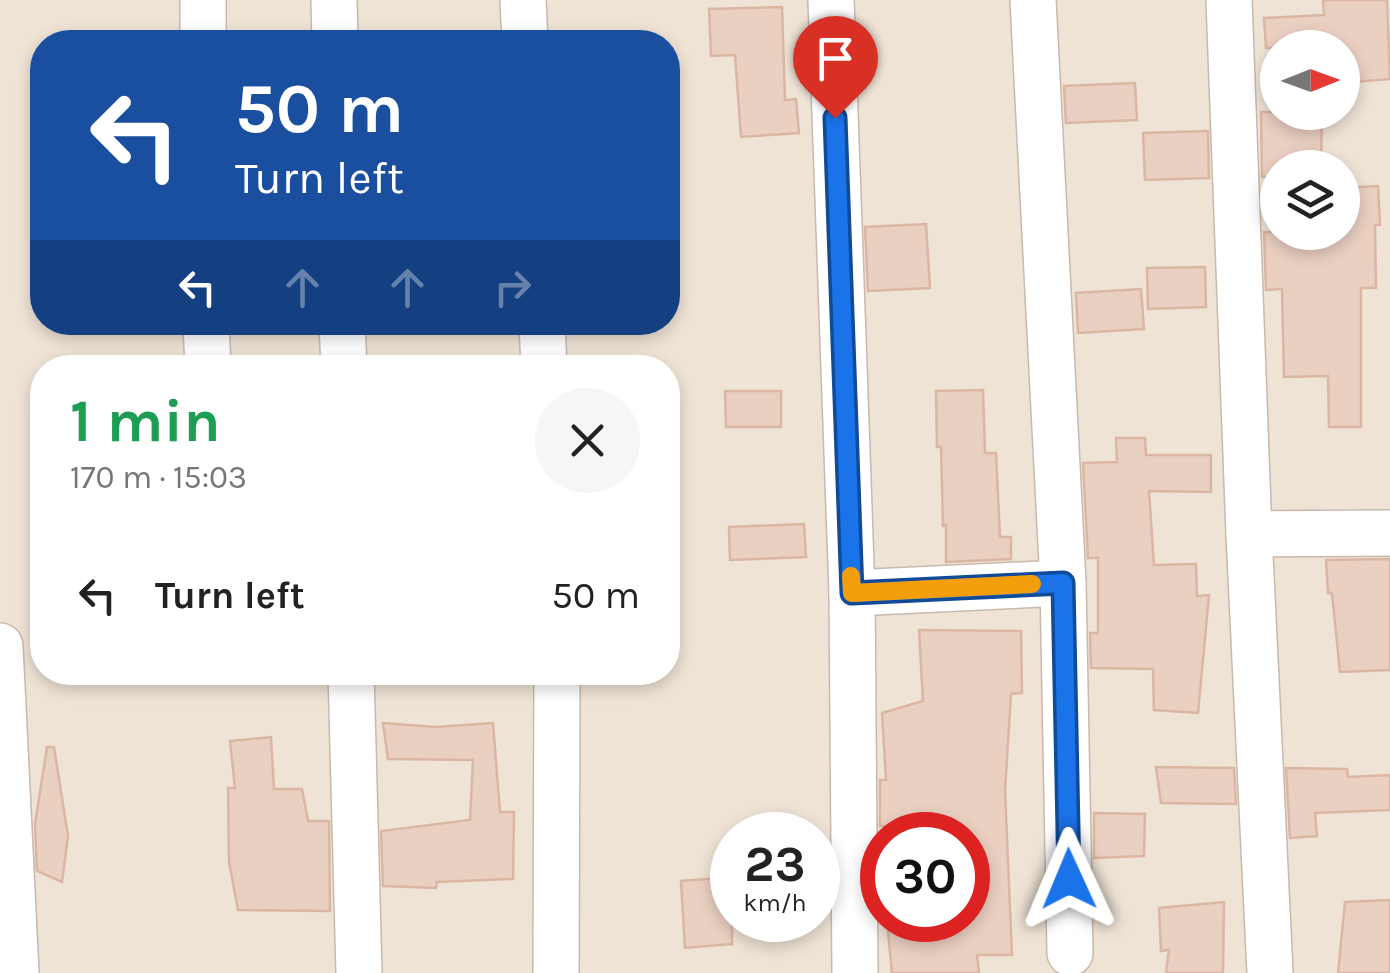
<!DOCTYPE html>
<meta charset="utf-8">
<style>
:root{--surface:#fff;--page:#f6f6f6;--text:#222;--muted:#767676}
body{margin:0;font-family:Karla,sans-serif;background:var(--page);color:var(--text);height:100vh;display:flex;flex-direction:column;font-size:38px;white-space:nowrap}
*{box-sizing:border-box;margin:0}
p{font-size:32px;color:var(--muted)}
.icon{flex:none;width:55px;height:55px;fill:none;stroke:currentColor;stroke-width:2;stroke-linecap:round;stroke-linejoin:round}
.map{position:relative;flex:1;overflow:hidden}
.sheet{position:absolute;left:30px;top:355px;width:650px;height:330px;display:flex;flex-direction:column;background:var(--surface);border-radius:40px;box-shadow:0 5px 15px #0003}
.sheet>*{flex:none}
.guide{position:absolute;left:30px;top:30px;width:650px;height:305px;border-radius:40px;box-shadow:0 5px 15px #0003;background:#1a4fa0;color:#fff;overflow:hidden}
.needle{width:65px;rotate:89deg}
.buttons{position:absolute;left:1260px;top:30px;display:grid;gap:20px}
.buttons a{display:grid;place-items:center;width:100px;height:100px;border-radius:50%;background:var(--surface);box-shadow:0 5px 15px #0003;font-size:50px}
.speed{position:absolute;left:710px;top:812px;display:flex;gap:20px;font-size:50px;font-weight:700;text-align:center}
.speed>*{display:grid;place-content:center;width:130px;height:130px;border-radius:50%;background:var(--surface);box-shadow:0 5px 15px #0003;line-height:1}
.speed small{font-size:25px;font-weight:400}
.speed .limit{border:15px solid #d22;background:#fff;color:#111}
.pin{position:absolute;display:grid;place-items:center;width:85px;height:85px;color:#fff;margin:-102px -42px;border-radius:50% 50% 50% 0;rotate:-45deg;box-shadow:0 0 10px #0007}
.pin .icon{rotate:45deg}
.me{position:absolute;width:110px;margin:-55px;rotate:359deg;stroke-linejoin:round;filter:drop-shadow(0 0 8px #0008)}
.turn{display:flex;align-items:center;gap:35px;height:210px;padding:0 40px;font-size:45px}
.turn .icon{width:130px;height:130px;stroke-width:2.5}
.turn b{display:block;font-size:70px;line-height:85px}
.lanes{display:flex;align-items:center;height:95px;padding:0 40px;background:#0003;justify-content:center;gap:50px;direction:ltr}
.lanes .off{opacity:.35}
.round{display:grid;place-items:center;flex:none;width:105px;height:105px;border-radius:52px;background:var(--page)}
.overview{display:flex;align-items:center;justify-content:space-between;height:170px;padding:0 40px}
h1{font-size:60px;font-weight:700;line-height:75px;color:#1e9e55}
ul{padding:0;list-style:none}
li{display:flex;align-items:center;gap:30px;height:140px;padding:0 40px}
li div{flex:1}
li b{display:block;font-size:38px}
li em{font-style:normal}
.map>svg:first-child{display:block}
</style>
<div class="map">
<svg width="1390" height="973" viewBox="0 0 1390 973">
<rect width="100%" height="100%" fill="#f9f1e5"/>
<path fill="#efe3d5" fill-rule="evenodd" d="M 0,0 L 1390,0 L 1390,973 L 0,973 ZM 42,42 L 668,42 L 668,322 L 42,322 ZM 1278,48 L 1342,48 L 1342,112 L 1278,112 ZM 1278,168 L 1342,168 L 1342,232 L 1278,232 ZM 42,368 L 668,368 L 668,672 L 42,672 ZM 732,835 L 818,835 L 818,920 L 732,920 ZM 882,835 L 968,835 L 968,920 L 882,920 Z"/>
<g fill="#ead0c1" stroke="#dbb7a3" stroke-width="2.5">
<path d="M 1323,0 L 1387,0 L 1390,79 L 1342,83 L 1342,48 L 1266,48 L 1264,18 L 1324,15 Z"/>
<path d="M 782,7 L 785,100 L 796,99 L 799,133 L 741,137 L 735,55 L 711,56 L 709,9 Z"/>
<path d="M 1135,83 L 1137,120 L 1066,123 L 1064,86 Z"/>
<path d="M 1261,112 L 1322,112 L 1321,168 L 1278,168 L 1278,177 L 1262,177 Z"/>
<path d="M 1208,131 L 1209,178 L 1145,180 L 1143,133 Z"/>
<path d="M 1378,186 L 1380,225 L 1375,225 L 1376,288 L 1361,288 L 1361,427 L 1329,427 L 1328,376 L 1284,377 L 1282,289 L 1266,290 L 1264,232 L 1342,232 L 1342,188 Z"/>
<path d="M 926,224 L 930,288 L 868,291 L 865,227 Z"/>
<path d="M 1205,267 L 1206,307 L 1148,309 L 1147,268 Z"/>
<path d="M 1141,289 L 1144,329 L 1078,333 L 1076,293 Z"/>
<path d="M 983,390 L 985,453 L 996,453 L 1000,537 L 1011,537 L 1011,559 L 946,562 L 946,525 L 943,526 L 941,447 L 937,447 L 936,391 Z"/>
<path d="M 725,391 L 781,391 L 781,427 L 726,427 Z"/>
<path d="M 1116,438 L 1145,438 L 1146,455 L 1211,455 L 1211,492 L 1149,491 L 1154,565 L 1196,564 L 1197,596 L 1209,595 L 1198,713 L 1154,710 L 1153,669 L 1091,668 L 1090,633 L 1098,633 L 1098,558 L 1088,558 L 1083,463 L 1117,462 Z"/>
<path d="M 804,524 L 806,557 L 730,560 L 729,527 Z"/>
<path d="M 1390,559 L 1390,670 L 1340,672 L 1332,593 L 1328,593 L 1326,560 Z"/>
<path d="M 919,630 L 1021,631 L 1022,693 L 1011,694 L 1005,791 L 1012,955 L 977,955 L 979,973 L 892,973 L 887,920 L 968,920 L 968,835 L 937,835 L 937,827 L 880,826 L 880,780 L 886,780 L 882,713 L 923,701 Z"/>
<path d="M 383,723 L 435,727 L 493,723 L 500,812 L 514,812 L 513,879 L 437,882 L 436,888 L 383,886 L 381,831 L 470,820 L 473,760 L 388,759 Z"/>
<path d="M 271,737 L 274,789 L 302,789 L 308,821 L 329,821 L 330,911 L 238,910 L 229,862 L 228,788 L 235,788 L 230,741 Z"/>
<path d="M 47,747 L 54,747 L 68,836 L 62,882 L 37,871 L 35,824 Z"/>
<path d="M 1156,767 L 1234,768 L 1236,804 L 1161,803 Z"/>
<path d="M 1286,768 L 1347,769 L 1348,777 L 1390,775 L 1390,810 L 1315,813 L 1317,836 L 1290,838 Z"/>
<path d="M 1094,813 L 1145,814 L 1144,856 L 1094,858 Z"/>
<path d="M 732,877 L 732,944 L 685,948 L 681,881 Z"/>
<path d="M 1390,900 L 1390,973 L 1338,973 L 1345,902 Z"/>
<path d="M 1224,902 L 1223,973 L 1166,973 L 1169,950 L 1161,951 L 1159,908 Z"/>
</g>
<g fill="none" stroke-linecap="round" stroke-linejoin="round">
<g stroke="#c8b9ad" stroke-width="48">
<g id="minor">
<path d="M 203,0 L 203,42"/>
<path d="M 334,0 L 335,42"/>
<path d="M 523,0 L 525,42"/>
<path d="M 831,0 L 852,593 L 855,973"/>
<path d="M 1033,0 L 1063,583 L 1070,953"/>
<path d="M 1229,0 L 1249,534 L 1270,973"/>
<path d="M 206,322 L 208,368"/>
<path d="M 342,322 L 344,368"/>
<path d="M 542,322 L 544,368"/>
<path d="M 1249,534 L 1390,533"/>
<path d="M 852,593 L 1063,583"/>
<path d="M 0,646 L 16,973"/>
<path d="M 351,672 L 359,973"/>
<path d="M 556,973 L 557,672"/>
</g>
</g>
<use href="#minor" stroke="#fff" stroke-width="45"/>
</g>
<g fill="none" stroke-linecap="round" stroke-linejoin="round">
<g stroke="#114b97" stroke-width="25">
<path id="route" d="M 835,118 L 852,593 L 1063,583 L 1069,879"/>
</g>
<use href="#route" stroke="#1a73e8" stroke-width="18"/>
<path stroke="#f59e0b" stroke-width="18" d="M 851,576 L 852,593 L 1032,584"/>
</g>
</svg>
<div class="buttons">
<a><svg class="needle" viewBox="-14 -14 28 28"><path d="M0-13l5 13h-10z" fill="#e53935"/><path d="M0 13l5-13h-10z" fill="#767676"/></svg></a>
<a><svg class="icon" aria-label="layers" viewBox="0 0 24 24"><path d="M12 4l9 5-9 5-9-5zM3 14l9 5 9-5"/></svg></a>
</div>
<div class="speed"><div>23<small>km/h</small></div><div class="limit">30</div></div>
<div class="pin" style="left:835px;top:118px;background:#d93025"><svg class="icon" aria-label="arrive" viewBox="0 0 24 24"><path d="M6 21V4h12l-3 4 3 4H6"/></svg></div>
<svg class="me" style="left:1069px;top:879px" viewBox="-20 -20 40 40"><path d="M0-17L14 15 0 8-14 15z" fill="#1a73e8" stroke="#fff" stroke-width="4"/></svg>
<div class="guide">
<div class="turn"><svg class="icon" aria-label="left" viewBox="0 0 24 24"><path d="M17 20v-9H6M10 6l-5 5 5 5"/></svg><div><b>50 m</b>Turn left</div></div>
<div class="lanes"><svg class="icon" aria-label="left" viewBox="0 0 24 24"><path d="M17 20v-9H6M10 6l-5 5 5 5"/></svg><svg class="icon off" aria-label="ahead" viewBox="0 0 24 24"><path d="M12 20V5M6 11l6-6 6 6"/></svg><svg class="icon off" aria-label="ahead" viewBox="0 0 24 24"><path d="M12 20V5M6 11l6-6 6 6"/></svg><svg class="icon off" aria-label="right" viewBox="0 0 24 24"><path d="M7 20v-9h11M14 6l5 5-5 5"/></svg></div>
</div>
<section class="sheet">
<div class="overview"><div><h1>1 min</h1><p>170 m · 15:03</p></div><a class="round"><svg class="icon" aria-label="close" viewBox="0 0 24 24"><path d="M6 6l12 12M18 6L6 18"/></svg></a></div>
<ul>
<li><svg class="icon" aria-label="left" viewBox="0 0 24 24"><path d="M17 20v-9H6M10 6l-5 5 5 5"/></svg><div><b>Turn left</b></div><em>50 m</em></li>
</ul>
</section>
</div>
